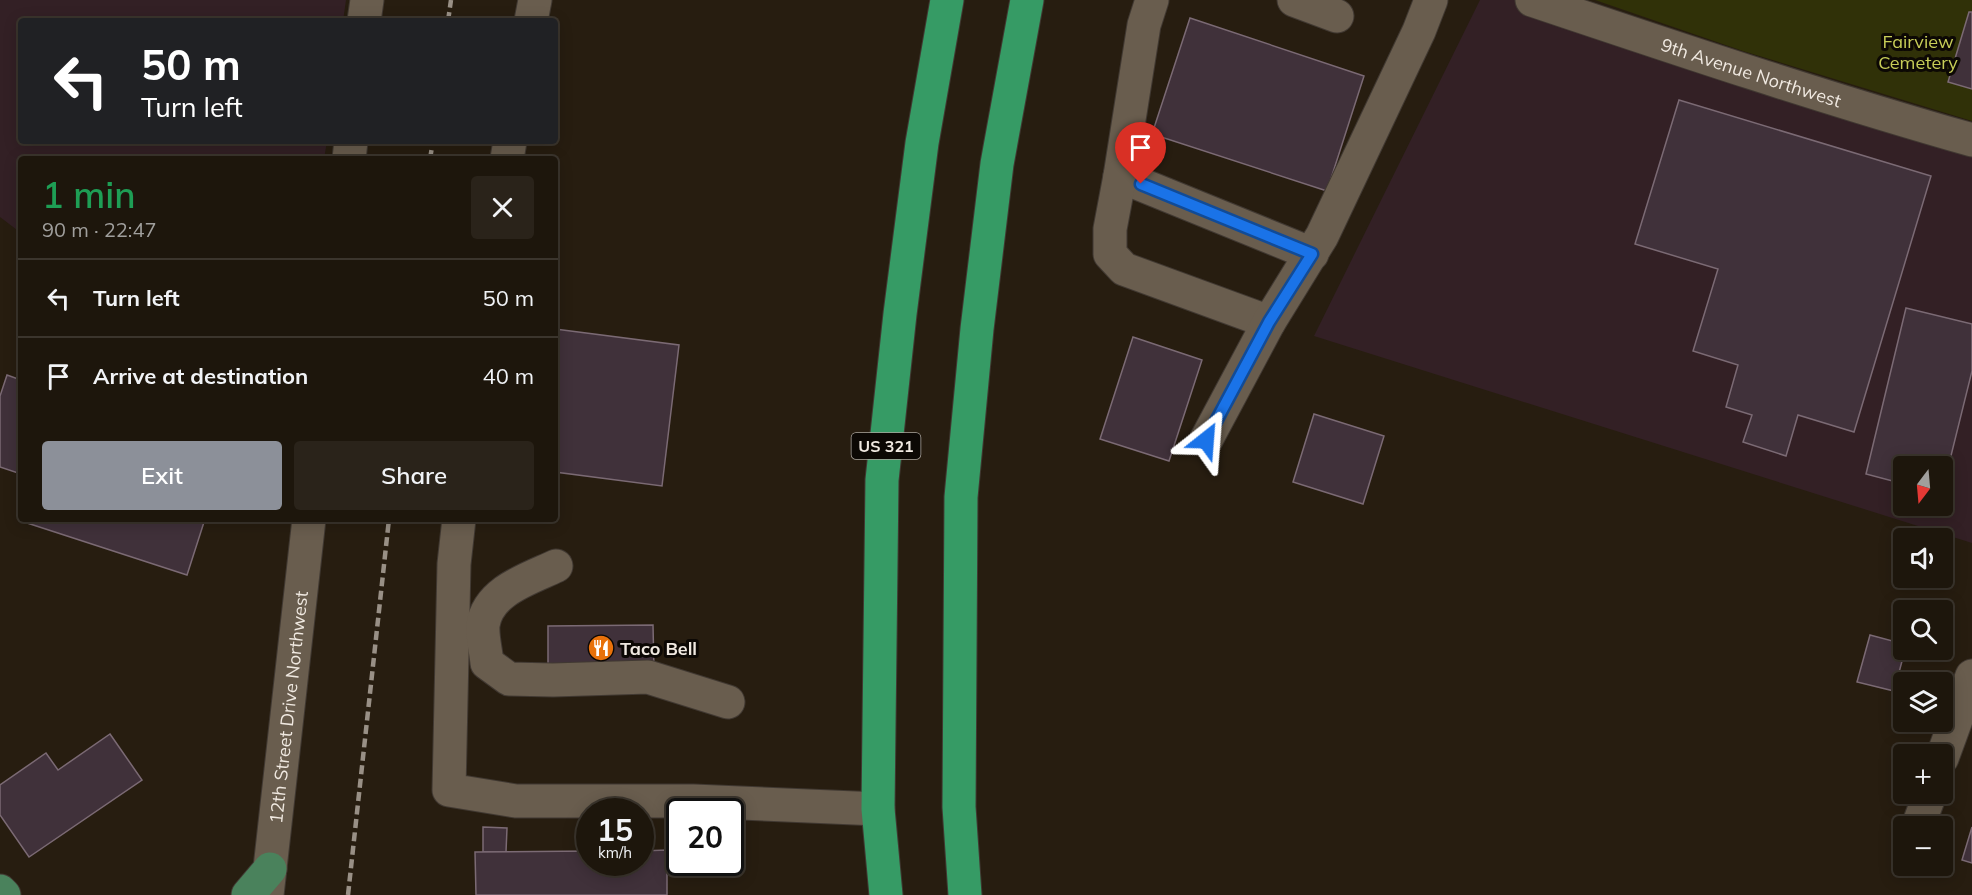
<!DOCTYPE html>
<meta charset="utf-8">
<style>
:root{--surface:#1d160c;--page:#2a231a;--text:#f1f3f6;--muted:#a09f9d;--line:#3b352d;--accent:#8c9099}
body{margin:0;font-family:Mulish,sans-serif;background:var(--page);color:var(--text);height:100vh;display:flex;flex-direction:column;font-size:22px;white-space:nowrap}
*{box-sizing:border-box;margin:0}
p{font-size:20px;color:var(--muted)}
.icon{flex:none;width:33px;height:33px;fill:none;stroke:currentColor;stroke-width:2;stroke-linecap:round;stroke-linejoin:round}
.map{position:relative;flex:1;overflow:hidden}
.side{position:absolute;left:18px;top:156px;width:540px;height:366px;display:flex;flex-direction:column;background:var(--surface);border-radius:6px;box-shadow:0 3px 15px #0003,0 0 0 2px var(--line)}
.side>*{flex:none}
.guide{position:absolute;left:18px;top:18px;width:540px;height:126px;border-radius:6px;box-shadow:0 3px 15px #0003,0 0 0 2px var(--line);background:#202124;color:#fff;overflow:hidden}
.needle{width:39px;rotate:196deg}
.tools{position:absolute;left:1893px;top:456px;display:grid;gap:12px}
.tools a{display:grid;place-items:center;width:60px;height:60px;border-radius:6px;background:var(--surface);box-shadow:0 3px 15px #0003,0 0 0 2px var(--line);font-size:30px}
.speed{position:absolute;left:576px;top:798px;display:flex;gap:12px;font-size:30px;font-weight:700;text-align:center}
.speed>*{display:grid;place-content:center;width:78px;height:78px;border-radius:50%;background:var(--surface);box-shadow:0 3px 15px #0003,0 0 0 2px var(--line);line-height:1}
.speed small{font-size:15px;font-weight:400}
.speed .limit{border:3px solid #111;border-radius:9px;background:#fff;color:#111}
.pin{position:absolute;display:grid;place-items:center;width:51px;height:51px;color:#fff;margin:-62px -26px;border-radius:50% 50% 50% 0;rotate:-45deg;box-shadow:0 0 6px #0007}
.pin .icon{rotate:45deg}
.me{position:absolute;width:66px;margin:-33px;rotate:28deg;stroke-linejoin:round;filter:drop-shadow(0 0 4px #0008)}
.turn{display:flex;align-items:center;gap:21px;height:126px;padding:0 24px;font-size:27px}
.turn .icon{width:78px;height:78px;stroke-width:2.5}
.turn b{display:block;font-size:42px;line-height:51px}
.round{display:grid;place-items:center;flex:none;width:63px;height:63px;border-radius:6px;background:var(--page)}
.head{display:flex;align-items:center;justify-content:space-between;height:102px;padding:0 24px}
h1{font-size:36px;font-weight:600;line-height:45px;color:#1e9e55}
.primary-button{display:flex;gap:12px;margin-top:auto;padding:12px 24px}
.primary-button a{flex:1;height:69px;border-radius:6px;background:var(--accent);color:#fff;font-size:24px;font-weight:600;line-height:69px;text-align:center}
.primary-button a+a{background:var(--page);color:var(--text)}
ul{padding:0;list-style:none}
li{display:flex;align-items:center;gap:18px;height:78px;padding:0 24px;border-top:2px solid var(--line)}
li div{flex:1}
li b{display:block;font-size:22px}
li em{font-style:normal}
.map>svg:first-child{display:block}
</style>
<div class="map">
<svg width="1972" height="895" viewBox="0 0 1972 895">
<rect width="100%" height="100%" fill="#271d10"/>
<g fill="#332025" fill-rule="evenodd">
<path d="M 0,0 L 346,0 L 343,21 L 21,21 L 21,141 L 327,141 L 324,159 L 21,159 L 21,233 L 0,217 Z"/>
<path d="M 1480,0 L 1532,0 L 1972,140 L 1972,543 L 1314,336 ZM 1904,466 L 1942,466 L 1942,506 L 1904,506 Z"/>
</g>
<path fill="#303108" d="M 1595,0 L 1972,0 L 1972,121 L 1743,51 Z"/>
<g fill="#40313a" stroke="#7b6a74" stroke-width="1.5">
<path d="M 1969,12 L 1972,12 L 1972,89 L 1948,82 Z"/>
<path d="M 1190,18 L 1364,76 L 1327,191 L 1152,134 Z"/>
<path d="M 1679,100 L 1931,176 L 1854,432 L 1798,415 L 1786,456 L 1743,442 L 1752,415 L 1726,407 L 1738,365 L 1693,351 L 1718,269 L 1635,244 Z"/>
<path d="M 1906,308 L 1972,324 L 1972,371 L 1942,492 L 1942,466 L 1904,466 L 1904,484 L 1866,474 Z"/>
<path d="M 555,329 L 679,345 L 662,486 L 555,472 Z"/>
<path d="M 1133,337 L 1202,360 L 1169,461 L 1100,439 Z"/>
<path d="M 7,375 L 21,380 L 21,474 L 0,467 L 0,396 Z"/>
<path d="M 1314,414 L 1384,436 L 1363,504 L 1293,482 Z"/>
<path d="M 22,519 L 205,519 L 187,575 L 21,521 Z"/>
<path d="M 653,625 L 654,670 L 548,670 L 548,626 Z"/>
<path d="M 1870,635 L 1904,644 L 1905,650 L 1894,691 L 1857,682 Z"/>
<path d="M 110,734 L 142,780 L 29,857 L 0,815 L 0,785 L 46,753 L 58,770 Z"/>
<path d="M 483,827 L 507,828 L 506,852 L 483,852 Z"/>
<path d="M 1972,827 L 1972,863 L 1962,860 Z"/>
<path d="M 667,850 L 667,895 L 476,895 L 475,852 L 590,851 L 590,862 L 640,862 L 640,851 Z"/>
</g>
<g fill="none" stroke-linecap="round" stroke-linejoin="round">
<g stroke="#413932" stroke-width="35">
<g id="minor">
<path d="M 1152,0 L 1144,25 L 1120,176 L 1312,254"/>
<path d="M 1294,0 L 1337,16"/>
<path id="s1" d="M 1532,0 C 1678,49 1824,98 1972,140"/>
<path d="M 364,21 L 367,0"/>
<path d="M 531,21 L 535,0"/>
<path d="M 349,159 L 351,141"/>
<path d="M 507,159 L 510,141"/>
<path d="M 1120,176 L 1110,229 L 1110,254 L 1124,269 L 1269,322"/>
<path d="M 1206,440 L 1269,322 L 1322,236 L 1419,31 L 1431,0"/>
<path d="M 459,519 L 454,564 L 449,790 L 516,801 L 693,801 L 878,809"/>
<path d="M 556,566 C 528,579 488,591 483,625 C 482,637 486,651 487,663 L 509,679 L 553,680 L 648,677 L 728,702"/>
<path d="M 1942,758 L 1972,676"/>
<path d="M 1918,826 L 1930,794"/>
<path id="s2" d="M 267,895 L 309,519"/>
</g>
</g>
<g stroke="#413932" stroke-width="35">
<g id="major">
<path d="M 0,891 L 4,895"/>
<path d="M 248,895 L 270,869"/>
</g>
</g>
<g stroke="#413932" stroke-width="35">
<g id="highway">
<path d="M 886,895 L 878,809 L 882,480 L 900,314 L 922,143 L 947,0"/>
<path d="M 965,895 L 959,807 L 961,497 L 977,329 L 997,164 L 1027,0"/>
</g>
</g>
<use href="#minor" stroke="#695d4e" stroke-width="33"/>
<use href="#major" stroke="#4a825c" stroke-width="33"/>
<use href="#highway" stroke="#369b65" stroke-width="33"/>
<g stroke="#999086" stroke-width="4.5" stroke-dasharray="9 4.5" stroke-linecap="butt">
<path d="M 448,21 L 451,0"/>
<path d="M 430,159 L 433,141"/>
<path d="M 348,895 L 389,519"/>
</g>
</g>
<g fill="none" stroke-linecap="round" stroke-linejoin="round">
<g stroke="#114b97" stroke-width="15">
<path id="route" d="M 1141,184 L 1312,254 L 1269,322 L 1206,440"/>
</g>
<use href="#route" stroke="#1a73e8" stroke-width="10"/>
</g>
<defs>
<g id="restaurant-disc" transform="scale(1.35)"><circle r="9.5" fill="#e8710a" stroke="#0c0804"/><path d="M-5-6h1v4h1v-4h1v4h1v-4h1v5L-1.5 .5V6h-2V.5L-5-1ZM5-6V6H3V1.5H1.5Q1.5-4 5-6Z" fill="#fff"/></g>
</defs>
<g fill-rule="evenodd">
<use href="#restaurant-disc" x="601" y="648"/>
</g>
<g text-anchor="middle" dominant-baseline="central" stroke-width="6" stroke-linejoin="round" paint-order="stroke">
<rect fill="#0c0804" stroke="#aca69f" stroke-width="1.5" x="851.5" y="433" width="69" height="26" rx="4.5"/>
<g font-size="16" font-weight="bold" fill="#f0e9e1">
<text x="886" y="446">US 321</text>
</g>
<g font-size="18" fill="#c8ce58" stroke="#0c0804">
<text x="1918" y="41">Fairview<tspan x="1918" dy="21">Cemetery</tspan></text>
</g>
<g font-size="18" fill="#f0e9e1" stroke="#0c0804">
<text stroke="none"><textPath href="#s1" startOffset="231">9th Avenue Northwest</textPath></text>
<text stroke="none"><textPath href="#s2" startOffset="189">12th Street Drive Northwest</textPath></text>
</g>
<g font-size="18" font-weight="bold" fill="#f0e9e1" stroke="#0c0804" text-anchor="start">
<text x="620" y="648">Taco Bell</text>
</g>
</g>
</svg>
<div class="tools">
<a><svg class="needle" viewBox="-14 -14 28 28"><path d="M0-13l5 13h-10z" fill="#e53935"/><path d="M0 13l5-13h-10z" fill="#a09f9d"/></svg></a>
<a><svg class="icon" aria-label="sound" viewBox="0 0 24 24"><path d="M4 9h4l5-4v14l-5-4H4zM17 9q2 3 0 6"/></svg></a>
<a><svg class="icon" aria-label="search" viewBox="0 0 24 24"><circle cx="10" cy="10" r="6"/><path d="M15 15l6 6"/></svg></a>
<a><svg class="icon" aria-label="layers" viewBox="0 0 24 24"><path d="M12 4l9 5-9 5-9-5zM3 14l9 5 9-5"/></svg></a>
<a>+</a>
<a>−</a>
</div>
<div class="speed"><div>15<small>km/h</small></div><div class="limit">20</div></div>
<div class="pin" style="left:1141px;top:184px;background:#d93025"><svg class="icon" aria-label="arrive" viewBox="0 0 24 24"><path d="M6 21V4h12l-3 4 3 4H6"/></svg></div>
<svg class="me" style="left:1206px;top:440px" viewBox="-20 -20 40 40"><path d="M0-17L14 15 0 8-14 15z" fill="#1a73e8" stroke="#fff" stroke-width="4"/></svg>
<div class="guide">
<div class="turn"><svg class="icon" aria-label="left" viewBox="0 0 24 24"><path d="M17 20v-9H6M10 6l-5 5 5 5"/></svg><div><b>50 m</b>Turn left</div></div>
</div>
<section class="side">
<div class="head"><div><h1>1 min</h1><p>90 m · 22:47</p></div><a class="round"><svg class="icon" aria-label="close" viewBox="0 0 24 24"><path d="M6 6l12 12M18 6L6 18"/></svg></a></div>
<ul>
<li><svg class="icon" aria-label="left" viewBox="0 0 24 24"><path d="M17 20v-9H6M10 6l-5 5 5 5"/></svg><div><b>Turn left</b></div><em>50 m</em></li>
<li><svg class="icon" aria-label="arrive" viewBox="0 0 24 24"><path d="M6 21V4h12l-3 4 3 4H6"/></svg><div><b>Arrive at destination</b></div><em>40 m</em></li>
</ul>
<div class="primary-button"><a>Exit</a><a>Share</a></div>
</section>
</div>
